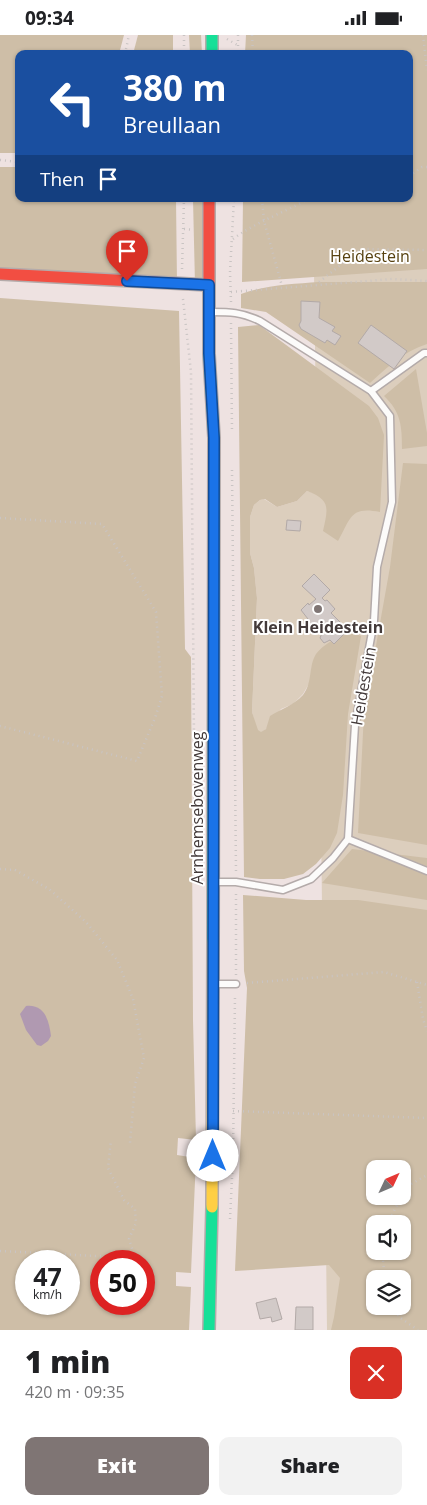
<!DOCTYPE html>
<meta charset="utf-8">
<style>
:root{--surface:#fff;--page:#f2f2f2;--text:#202124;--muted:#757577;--accent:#7f7574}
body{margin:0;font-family:"Open Sans",sans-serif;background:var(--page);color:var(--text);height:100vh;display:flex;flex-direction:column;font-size:19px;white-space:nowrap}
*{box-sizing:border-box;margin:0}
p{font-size:16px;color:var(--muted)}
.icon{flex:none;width:28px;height:28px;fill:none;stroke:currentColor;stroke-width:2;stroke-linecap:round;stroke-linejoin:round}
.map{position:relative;height:1295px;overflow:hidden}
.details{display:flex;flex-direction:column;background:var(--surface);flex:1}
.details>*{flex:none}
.banner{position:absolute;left:15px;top:15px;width:398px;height:152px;border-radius:10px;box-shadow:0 1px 4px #0004;background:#1a4fa0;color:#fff;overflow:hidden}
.needle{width:32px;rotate:46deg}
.tools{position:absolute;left:366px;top:1125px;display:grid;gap:10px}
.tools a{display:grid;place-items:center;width:45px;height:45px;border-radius:10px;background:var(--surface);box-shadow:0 1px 4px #0004;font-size:25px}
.speed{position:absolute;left:15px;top:1215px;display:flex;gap:10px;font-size:25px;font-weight:700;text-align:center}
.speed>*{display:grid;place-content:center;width:65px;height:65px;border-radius:50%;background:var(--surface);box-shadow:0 1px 4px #0004;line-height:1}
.speed small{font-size:12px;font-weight:400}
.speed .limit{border:8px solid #d22;background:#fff;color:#111}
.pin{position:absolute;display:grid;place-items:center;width:42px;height:42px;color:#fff;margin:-51px -21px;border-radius:50% 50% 50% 0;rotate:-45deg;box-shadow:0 0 5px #0007}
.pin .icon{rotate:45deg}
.me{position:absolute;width:55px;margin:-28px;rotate:0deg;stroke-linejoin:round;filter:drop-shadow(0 0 4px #0008)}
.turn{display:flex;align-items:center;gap:18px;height:105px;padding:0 25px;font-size:22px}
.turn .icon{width:65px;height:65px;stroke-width:2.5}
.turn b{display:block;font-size:35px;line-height:42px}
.then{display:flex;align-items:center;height:48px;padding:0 25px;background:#0003;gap:10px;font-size:19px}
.round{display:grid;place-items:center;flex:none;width:52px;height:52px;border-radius:10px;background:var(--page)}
.headline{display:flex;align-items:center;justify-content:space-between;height:85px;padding:0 25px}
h1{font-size:30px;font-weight:800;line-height:38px}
.primary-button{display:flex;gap:10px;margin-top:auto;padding:10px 25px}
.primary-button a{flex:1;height:58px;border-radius:10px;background:var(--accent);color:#fff;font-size:20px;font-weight:800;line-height:58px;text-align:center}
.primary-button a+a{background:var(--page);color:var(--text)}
.status{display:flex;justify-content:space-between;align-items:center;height:35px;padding:0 25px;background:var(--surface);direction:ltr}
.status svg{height:14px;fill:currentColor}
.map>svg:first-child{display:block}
</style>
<div class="status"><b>09:34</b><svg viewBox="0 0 49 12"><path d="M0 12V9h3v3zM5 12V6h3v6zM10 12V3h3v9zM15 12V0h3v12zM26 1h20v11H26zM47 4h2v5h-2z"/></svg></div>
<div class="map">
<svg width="427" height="1295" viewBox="0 0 427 1295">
<rect width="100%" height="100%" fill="#eee2e1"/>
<path fill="#dccebd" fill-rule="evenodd" d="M 427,0 L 427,1295 L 327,1295 L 319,617 L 312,631 L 310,647 L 303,659 L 293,669 L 281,674 L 266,694 L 261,698 L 257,695 L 252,677 L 257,563 L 254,533 L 250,518 L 250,482 L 254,470 L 260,465 L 264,464 L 277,472 L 297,466 L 307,456 L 317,459 L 313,164 L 409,164 L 409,19 ZM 375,1134 L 402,1134 L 402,1161 L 375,1161 ZM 375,1189 L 402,1189 L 402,1216 L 375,1216 ZM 375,1244 L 402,1244 L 402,1271 L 375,1271 Z"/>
<g fill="#cebea7" fill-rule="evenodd">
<path d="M 0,0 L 124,0 L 119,19 L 19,19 L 19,118 L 0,118 Z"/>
<path d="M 138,0 L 173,0 L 173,19 L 133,19 Z"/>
<path d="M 189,0 L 201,0 L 202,19 L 190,19 Z"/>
<path d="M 246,0 L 427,0 L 427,234 L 242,247 L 243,164 L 409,164 L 409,19 L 245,19 Z"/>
<path d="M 0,132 L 19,132 L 19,164 L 176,164 L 177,248 L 0,238 Z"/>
<path d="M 193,164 L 204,164 L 205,246 L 195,249 Z"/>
<path d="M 319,247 L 427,247 L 427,309 C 403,317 389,331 370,348 L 266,277 L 241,273 L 241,259 C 265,250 293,249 319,247 Z"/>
<path d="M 0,263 L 179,276 L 185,614 L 191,622 L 193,985 L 196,1105 L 178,1103 L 177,1120 L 196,1123 L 191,1238 L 176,1237 L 176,1251 L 191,1252 L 189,1295 L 0,1295 ZM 26,1226 L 69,1226 L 69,1269 L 26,1269 ZM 101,1226 L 144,1226 L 144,1269 L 101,1269 Z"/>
<path d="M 259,290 L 369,371 L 378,383 L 384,400 L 380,477 C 350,471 351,483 338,506 L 323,496 C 328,473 331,465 307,456 L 297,466 L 277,472 L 265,464 L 260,465 L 254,470 L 250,482 L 250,518 L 254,533 L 257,563 L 252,677 L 258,695 L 261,697 L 266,694 L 270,681 C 281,674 294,670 303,660 C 313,647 308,632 316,619 C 323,609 339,602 348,596 L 361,601 L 348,679 L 343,760 L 337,798 L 330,813 L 316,829 L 303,839 L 284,844 L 260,844 L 244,842 L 238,292 Z"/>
<path d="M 416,334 L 427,398 L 427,411 L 402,414 C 402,391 401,377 384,361 Z"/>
<path d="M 403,428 L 427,429 L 427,810 L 358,798 L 364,678 L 390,532 Z"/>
<path d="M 352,814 L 427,823 L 427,865 L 322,848 Z"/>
<path d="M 243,860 L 306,865 L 358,865 L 427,875 L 427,1295 L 331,1295 L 334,1282 L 340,1243 L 329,1230 L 235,1236 L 247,953 L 244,936 ZM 375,1134 L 402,1134 L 402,1161 L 375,1161 ZM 375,1189 L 402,1189 L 402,1216 L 375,1216 ZM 375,1244 L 402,1244 L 402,1271 L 375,1271 Z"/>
</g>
<path fill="#b099b1" d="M 26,971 C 45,969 49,986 51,1001 L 48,1006 L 41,1011 L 37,1010 L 26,995 L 20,979 Z"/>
<g fill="#d2cac8" stroke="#b2a9a7">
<path d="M 301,266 L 320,267 L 319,283 L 335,292 L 332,296 L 341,301 L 335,310 L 327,305 L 325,308 L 301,294 L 299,290 L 301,286 Z"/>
<path d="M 371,290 L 407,316 L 394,334 L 358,308 Z"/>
<path d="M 287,485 L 301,486 L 300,496 L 286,495 Z"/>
<path d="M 314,539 L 330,555 L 322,563 L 325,566 L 327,565 L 335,574 L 331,578 L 348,595 L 334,609 L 330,605 L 324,608 L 320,603 L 322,598 L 316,592 L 311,595 L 306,590 L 308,584 L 301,575 L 308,568 L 309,570 L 316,564 L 302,551 Z"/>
<path d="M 276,1263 L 282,1284 L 272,1287 L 271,1282 L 260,1284 L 256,1268 Z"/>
<path d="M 296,1272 L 313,1272 L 313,1295 L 295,1295 Z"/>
</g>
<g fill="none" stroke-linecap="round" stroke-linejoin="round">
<g stroke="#b4abaa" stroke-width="9">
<g id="lane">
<path d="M 211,277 C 230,277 241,277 260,286 L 371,356 L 390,381 L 392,467 L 377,532 L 374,586 L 355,690 L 348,804 L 333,823 L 311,844 L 283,855 L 236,847 L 216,847"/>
<path d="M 371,356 L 424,318 L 427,318"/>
<path d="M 348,804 L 427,836"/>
<path d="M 214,949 L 236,949"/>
</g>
</g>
<g stroke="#b4abaa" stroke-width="14">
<g id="fast">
<path d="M 212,0 L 212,19"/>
<path d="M 209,288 L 209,319 L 214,403 L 213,906"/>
<path d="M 209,1295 L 212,1172"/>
</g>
</g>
<g stroke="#b4abaa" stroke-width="14">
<path id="slow" d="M 212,1172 L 213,906"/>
</g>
<g stroke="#b4abaa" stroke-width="14">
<g id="jam">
<path d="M 209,164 L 209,288"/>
<path d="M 0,239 L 209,250"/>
</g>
</g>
<g stroke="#c9c4c3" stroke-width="2.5" stroke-dasharray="1 4" stroke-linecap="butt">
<path d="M 184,0 L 184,19"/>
<path d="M 238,0 L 238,19"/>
<path d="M 252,0 L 253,19"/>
<path d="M 423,0 L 427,35"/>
<path d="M 227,4 L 239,11"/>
<path d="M 125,19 L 129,0"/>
<path d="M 0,125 L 19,127"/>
<path d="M 409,141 L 422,132 L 427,132"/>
<path d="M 262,164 L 264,186 L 282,251"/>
<path d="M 335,164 L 351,164"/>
<path d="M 184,194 L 194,195"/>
<path d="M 233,204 C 256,187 283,178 308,164"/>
<path d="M 182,234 L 184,164"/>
<path d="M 319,247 L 361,214 L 427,215"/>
<path d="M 231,257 L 392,244 L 427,246"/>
<path d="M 183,264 L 191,337 L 195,826"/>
<path d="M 231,267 L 230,237 L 234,164"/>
<path d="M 231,288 L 232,397"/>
<path d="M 232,435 L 236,837"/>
<path d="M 0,483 L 102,489 L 156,577 L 162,661 L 155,683 L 137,726 L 0,691"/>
<path d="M 0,834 L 15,835 L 49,854 L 86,887 L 117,925 L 133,964 L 144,1023 L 135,1049 L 130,1108"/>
<path d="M 236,940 L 236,858"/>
<path d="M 417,947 L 423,984 L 427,996"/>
<path d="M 247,948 L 384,937 L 427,950"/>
<path d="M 233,1076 L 427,1083"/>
<path d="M 402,1160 L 406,1152 L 427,1140"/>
<path d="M 230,1184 L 233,1122 L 235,960"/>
<path d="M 387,1189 L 402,1161"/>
<path d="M 0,1216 L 135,1223 L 129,1204 L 136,1188 L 135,1174 L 124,1165 L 108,1133 L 111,1105"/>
<path d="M 382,1216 L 385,1244"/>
<path d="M 393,1271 L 399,1282 L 418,1295"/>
</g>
<use href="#lane" stroke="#fcfbfa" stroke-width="6"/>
<use href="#fast" stroke="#16e098" stroke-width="11"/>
<use href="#slow" stroke="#ffcf43" stroke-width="11"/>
<use href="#jam" stroke="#f24e42" stroke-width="11"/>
</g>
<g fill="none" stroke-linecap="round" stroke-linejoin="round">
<g stroke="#114b97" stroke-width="12">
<path id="route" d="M 127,246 L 209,250 L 209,318 L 214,403 L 213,1121"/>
</g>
<use href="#route" stroke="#1a73e8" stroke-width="9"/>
</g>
<circle fill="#7f7574" stroke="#fff" stroke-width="2" cx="318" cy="574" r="5"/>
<g text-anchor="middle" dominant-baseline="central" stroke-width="4" stroke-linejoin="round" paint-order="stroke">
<g font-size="16" fill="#584210" stroke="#fff">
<text x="370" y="221">Heidestein</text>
</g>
<g font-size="16" font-weight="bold" fill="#433a3a" stroke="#fff">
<text x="318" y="592">Klein Heidestein</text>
</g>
<g font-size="16" fill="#433a3a" stroke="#fff">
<text transform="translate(363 651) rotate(-80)">Heidestein</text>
<text transform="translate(197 773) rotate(-90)">Arnhemsebovenweg</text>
</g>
</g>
</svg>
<div class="tools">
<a><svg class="needle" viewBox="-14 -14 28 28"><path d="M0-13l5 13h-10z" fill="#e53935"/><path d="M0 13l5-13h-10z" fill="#757577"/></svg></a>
<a><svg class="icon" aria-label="sound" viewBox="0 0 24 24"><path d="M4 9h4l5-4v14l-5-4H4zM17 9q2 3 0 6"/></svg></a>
<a><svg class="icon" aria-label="layers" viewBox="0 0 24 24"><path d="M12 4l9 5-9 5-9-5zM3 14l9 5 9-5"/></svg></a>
</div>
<div class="speed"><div>47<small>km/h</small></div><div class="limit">50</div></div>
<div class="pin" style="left:127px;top:246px;background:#d93025"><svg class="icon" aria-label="arrive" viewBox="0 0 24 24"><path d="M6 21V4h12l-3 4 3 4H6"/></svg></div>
<svg class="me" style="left:213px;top:1121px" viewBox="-20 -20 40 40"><circle r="19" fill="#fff"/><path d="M0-13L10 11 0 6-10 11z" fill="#1a73e8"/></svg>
<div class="banner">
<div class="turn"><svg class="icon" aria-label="left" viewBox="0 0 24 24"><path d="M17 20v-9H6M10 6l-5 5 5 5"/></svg><div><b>380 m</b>Breullaan</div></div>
<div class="then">Then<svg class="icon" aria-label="arrive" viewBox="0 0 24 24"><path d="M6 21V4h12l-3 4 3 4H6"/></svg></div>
</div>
</div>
<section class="details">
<div class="headline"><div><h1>1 min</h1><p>420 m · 09:35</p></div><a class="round" style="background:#d93025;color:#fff"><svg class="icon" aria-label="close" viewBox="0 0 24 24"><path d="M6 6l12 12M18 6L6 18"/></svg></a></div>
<div class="primary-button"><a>Exit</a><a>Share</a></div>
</section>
